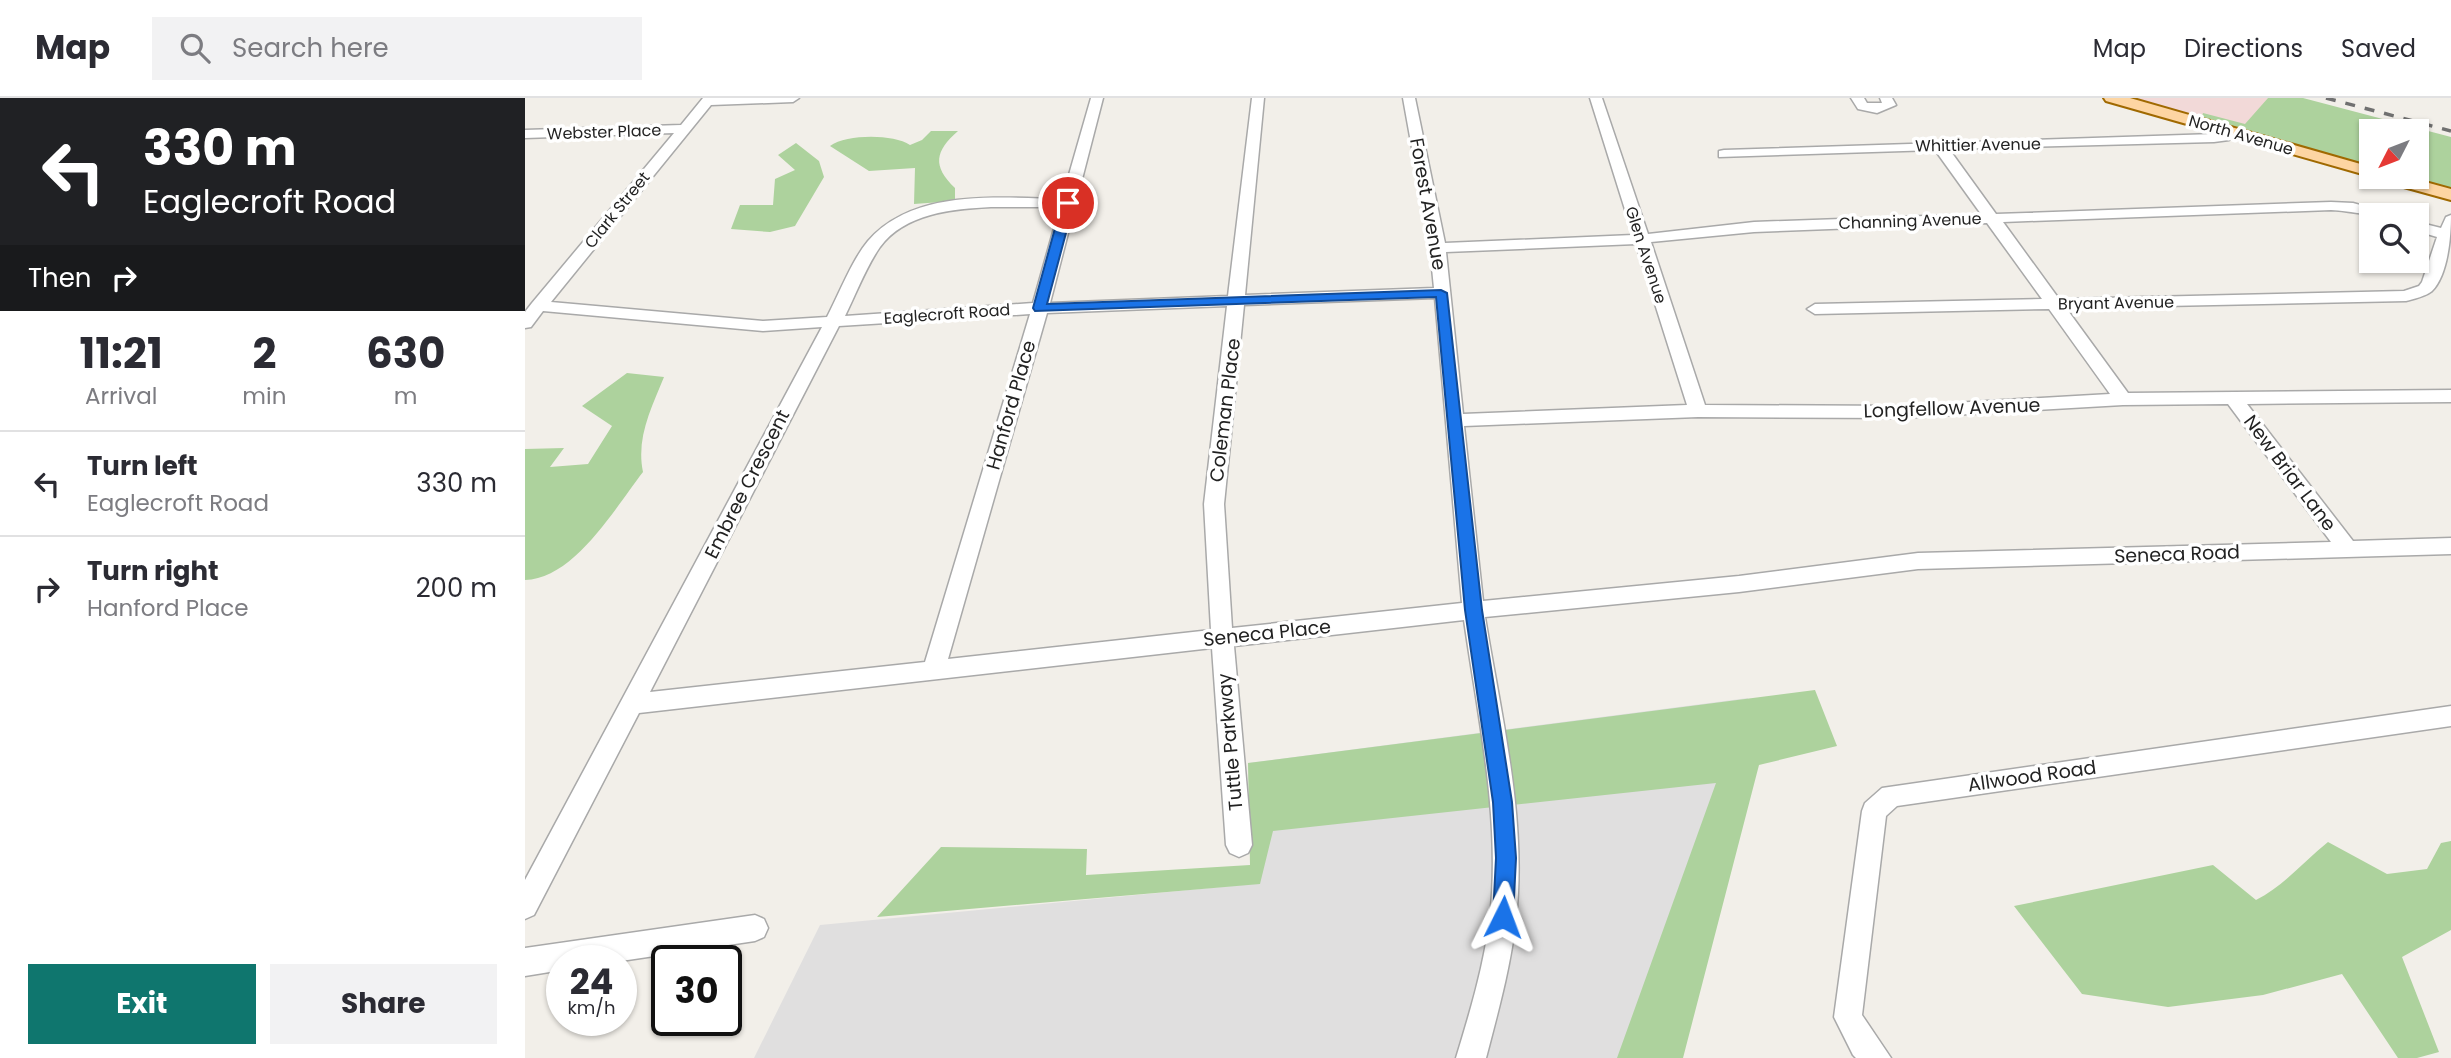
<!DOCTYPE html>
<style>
:root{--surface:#fff;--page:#f2f2f3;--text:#2b2b33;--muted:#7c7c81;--line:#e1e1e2;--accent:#0f766e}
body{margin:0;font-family:Poppins,sans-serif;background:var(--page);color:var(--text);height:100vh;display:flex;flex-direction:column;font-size:26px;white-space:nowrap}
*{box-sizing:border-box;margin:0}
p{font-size:23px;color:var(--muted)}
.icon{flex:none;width:38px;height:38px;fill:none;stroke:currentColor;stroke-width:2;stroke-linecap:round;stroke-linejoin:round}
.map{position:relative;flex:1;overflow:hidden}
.drawer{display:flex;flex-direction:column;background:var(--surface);width:525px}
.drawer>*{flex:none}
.top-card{background:#202124;color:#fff;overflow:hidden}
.needle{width:46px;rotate:228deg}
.tools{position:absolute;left:1834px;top:21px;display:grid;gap:14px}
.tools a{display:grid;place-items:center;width:70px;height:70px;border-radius:0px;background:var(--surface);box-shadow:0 2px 5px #0004;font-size:35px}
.speed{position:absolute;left:21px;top:847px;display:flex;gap:14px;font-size:35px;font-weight:700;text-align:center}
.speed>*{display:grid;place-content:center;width:91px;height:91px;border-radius:50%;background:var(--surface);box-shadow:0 2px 5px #0004;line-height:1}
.speed small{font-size:18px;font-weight:400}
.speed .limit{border:4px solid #111;border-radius:10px;background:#fff;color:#111}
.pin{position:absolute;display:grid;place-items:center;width:60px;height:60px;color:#fff;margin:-30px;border:4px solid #fff;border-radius:50%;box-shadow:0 2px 7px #0007}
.me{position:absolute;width:77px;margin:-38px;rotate:3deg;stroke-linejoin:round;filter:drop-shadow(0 0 5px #0008)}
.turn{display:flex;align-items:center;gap:24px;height:147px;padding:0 28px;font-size:32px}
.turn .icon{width:91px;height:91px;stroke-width:2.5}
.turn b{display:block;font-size:49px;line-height:60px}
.then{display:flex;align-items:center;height:66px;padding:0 28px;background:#0003;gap:14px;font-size:26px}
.eta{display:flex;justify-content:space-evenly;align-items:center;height:119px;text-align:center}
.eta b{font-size:42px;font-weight:700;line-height:49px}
.primary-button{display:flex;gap:14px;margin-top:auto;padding:14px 28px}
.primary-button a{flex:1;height:80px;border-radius:0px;background:var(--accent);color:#fff;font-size:28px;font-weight:700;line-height:80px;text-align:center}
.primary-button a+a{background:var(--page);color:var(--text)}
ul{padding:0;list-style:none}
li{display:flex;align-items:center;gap:21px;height:105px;padding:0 28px;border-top:2px solid var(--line)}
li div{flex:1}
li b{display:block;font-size:26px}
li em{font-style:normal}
header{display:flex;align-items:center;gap:42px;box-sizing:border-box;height:98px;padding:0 35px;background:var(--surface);border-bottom:2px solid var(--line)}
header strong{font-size:33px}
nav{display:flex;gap:38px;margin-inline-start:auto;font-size:24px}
.search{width:490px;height:63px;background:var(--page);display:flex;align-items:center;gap:18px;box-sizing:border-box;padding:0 24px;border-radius:0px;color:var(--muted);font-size:26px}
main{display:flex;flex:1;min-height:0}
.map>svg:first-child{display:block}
</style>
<header>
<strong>Map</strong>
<div class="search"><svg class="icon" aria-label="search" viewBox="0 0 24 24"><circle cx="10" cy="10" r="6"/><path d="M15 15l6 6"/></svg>Search here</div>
<nav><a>Map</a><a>Directions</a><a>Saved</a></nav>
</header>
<main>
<section class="drawer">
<div class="top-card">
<div class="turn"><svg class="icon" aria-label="left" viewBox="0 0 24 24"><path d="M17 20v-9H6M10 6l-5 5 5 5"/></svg><div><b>330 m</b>Eaglecroft Road</div></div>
<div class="then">Then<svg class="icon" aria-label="right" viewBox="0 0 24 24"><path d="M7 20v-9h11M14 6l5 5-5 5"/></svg></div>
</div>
<div class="eta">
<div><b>11:21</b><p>Arrival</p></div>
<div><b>2</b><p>min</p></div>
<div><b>630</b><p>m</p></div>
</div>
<ul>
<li><svg class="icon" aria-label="left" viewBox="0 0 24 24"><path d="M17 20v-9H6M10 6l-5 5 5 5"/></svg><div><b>Turn left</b><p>Eaglecroft Road</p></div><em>330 m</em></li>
<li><svg class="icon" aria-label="right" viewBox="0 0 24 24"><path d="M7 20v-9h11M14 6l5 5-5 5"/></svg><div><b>Turn right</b><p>Hanford Place</p></div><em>200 m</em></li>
</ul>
<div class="primary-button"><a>Exit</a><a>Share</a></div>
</section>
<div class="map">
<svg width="1926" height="960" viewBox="0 0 1926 960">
<rect width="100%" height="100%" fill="#f2efe9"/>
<path fill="#e0dfdf" d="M 1223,600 L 1094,960 L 229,960 L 295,827 L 727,786 L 723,665 Z"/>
<path fill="#f2d9d8" d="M 1603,0 L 1743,0 L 1721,34 Z"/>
<g fill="#add29d">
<path d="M 1743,0 L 1778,0 L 1926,39 L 1926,91 L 1882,79 L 1892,79 L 1892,33 L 1846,33 L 1846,69 L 1676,21 L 1678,15 L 1720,26 Z"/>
<path d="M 406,33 L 433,33 C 410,53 407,68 430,90 L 430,103 L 389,106 L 390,70 L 344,73 L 305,48 C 322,36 368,36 385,47 L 397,42 Z"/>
<path d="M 271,45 L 294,63 L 299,79 L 270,128 L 245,134 L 206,131 L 215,107 L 248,107 L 250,81 L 270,72 L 253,57 Z"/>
<path d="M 102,275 L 139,279 C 126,311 111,340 118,374 C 90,410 49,481 0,482 L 0,351 L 39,350 L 25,369 L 63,366 L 87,328 L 57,308 Z"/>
<path d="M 1290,592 L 1312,648 L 1234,667 L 1158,960 L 1092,960 L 1191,685 L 748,733 L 735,786 L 352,819 L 416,749 L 562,751 L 561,777 L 725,767 L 723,665 Z"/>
<path d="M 1926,743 L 1926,832 L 1877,859 L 1914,954 L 1892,960 L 1873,960 L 1817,876 L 1738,897 L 1643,909 L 1557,896 L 1489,808 L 1688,767 L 1731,802 C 1759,788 1779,763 1803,744 L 1862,776 L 1902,771 L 1916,745 Z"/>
</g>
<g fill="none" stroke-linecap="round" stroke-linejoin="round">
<g stroke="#a9a9a9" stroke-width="3">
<g id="minor">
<path d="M 178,0 L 274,0 L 268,4 L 186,7 L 26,204 L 238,223 L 302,219 C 314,196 327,162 343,143 C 389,90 475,100 537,101 L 566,0 L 578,0 L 525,205 L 703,198 L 727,0 L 739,0 L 720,197 L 909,190 L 905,150 L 878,0 L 890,0 L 920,145 L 1108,137 L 1065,0 L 1077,0 L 1123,136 L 1229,124 L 1456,116 L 1410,52 L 1194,59 L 1194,53 L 1199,52 L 1689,36 L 1704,30 L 1709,31 L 1711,34 L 1704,42 L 1689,44 L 1424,51 L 1471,116 L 1806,104 L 1828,105 L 1860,114 L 1862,117 C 1843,118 1827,113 1806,112 L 1478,124 L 1534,201 L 1879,193 L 1894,188 L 1897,184 L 1912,139 L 1892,133 L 1892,124 L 1916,130 L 1921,119 L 1926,117 C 1926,138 1923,177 1907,193 C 1901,198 1889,201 1881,203 L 1541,210 L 1603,295 L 1926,292 L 1926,304 L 1722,306 L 1828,443 L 1926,440 L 1926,456 L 1393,471 L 1214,494 L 960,519 C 976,618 1002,719 991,820 C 986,868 973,914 961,960 L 931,960 C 945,914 959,868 965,819 C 976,720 953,620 939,522 L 709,548 L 727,747 L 723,755 L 714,759 L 705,755 L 701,747 L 687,550 L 114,615 L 9,817 L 0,821 L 0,782 L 297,229 L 238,233 L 18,213 L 6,229 L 0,230 L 0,214 L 7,205 L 149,35 L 0,40 L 0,32 L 156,27 ZM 466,109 L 535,109 L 508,205 L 320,218 C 331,196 341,169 355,149 C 380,115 428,111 466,109 ZM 1462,125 L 1517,201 L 1290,206 L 1282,211 L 1290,216 L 1524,211 L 1585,296 L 1376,308 L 1180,307 L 1126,144 L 1229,134 ZM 1111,146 L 1162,307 L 938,316 L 921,154 ZM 910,200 L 937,505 L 707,530 L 699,406 L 719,207 ZM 702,208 L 679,406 L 686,532 L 423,561 L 522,215 ZM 505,216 L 400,564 L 125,594 L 314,228 ZM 1703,306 L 1806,444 L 1393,455 L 1214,478 L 958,503 L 939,328 L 1173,319 L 1376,320 L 1598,307 Z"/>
<path d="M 1326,0 L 1339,0 L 1342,5 L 1357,5 L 1355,0 L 1367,0 L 1371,7 L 1352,15 L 1333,11 Z"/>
<path d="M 1926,608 L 1926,628 L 1372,708 L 1361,718 L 1337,917 L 1366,960 L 1331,960 L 1328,957 L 1309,919 L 1337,713 L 1340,705 L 1357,690 Z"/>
<path d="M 230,817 L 239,821 L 243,830 L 239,839 L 230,843 L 96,863 L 37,863 L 37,872 L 0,878 L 0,850 Z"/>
</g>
</g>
<g stroke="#a06900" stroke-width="4">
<g id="major">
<path d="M 1579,0 L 1605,0 L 1846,69 L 1848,79 L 1581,3 Z"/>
<path d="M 1854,79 L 1882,79 L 1926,91 L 1926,102 L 1857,83 Z"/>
</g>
</g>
<use href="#minor" fill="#fff" fill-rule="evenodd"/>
<use href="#major" fill="#fdd5a2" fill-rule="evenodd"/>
<path stroke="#707070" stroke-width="3.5" stroke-dasharray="10 10" stroke-linecap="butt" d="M 1801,0 L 1926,33"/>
</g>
<path fill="#1a73e8" stroke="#114b97" stroke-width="2" d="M 543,101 L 549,105 L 522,206 L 916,192 L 922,195 L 957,512 L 987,704 L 991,760 L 988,819 L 985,826 L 978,829 L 971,826 L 968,819 L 971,760 L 968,704 L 940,512 L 911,199 L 510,213 L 508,210 L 537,105 Z"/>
<g text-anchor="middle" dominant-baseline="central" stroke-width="7" stroke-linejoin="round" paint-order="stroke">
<g font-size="16" fill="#222" stroke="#fff">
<text transform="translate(79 34) rotate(-2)">Webster Place</text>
<text transform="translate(1716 37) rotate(16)">North Avenue</text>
<text transform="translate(1453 47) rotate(-1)">Whittier Avenue</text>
<text transform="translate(92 112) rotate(-51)">Clark Street</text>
<text transform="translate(1385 123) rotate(-2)">Channing Avenue</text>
<text transform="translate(1121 157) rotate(72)">Glen Avenue</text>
<text transform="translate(1591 205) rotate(-1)">Bryant Avenue</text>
<text transform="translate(422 216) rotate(-4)">Eaglecroft Road</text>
</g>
<g font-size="19" fill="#222" stroke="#fff">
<text transform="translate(903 106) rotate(80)">Forest Avenue</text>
<text transform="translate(486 307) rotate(-74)">Hanford Place</text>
<text transform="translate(1427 310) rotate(-2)">Longfellow Avenue</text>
<text transform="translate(700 312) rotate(-83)">Coleman Place</text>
<text transform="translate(1765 375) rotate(53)">New Briar Lane</text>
<text transform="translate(222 386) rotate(-63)">Embree Crescent</text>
<text transform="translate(1652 456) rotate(-2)">Seneca Road</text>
<text transform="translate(742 535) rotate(-6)">Seneca Place</text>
<text transform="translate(705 644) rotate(-95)">Tuttle Parkway</text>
<text transform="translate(1507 678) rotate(-8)">Allwood Road</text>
</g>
</g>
</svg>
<div class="tools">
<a><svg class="needle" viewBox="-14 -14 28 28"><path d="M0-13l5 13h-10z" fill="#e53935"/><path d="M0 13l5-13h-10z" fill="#7c7c81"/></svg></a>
<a><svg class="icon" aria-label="search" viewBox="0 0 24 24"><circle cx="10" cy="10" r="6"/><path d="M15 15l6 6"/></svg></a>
</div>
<div class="speed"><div>24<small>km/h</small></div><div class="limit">30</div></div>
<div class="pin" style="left:543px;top:105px;background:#d93025"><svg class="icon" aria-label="arrive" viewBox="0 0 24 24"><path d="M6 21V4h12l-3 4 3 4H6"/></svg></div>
<svg class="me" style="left:978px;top:819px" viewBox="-20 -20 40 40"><path d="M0-17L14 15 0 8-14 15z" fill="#1a73e8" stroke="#fff" stroke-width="4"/></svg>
</div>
</main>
